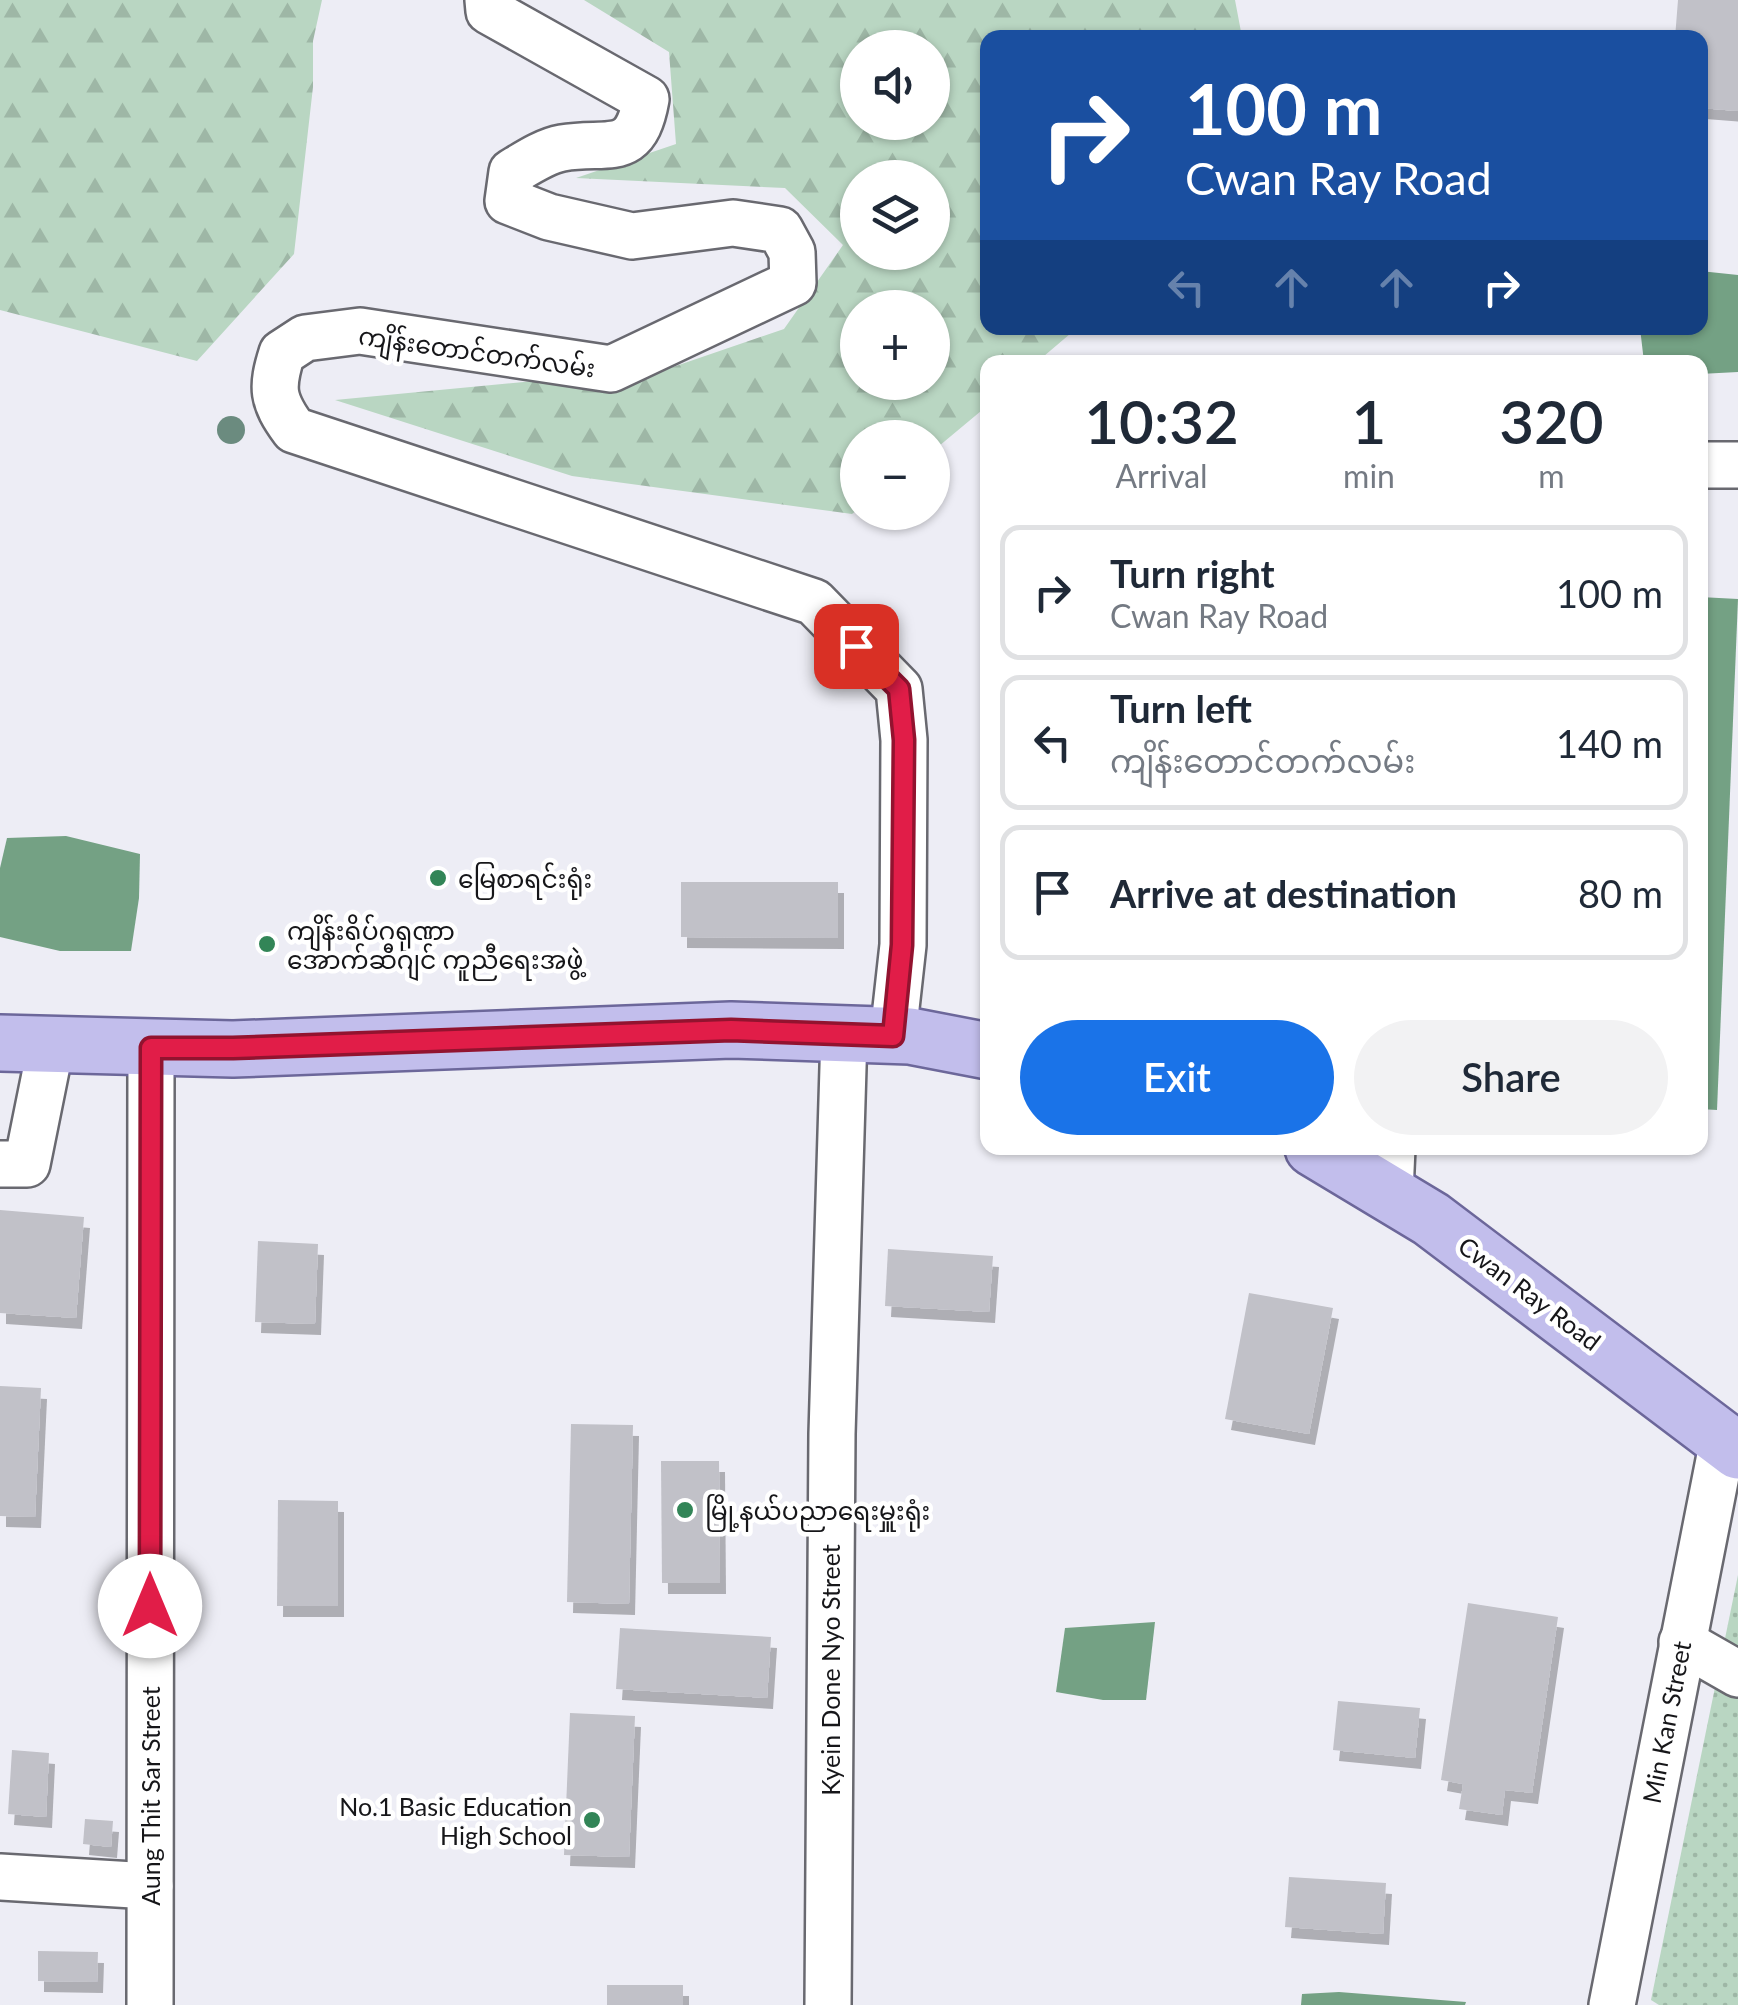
<!DOCTYPE html>
<meta charset="utf-8">
<style>
:root{--surface:#fff;--page:#f2f2f3;--text:#1f2937;--muted:#747a83;--line:#e0e1e3;--accent:#1a73e8}
body{margin:0;font-family:Lato,"Noto Sans Myanmar",sans-serif;background:var(--page);color:var(--text);height:100vh;display:flex;flex-direction:column;font-size:38px;white-space:nowrap}
*{box-sizing:border-box;margin:0}
p{font-size:32px;color:var(--muted)}
.icon{flex:none;width:55px;height:55px;fill:none;stroke:currentColor;stroke-width:2;stroke-linecap:round;stroke-linejoin:round}
.map{position:relative;flex:1;overflow:hidden}
.details{position:absolute;left:980px;top:355px;width:728px;height:800px;display:flex;flex-direction:column;background:var(--surface);border-radius:20px;box-shadow:0 2px 8px #0004}
.details>*{flex:none}
.guide{position:absolute;left:980px;top:30px;width:728px;height:305px;border-radius:20px;box-shadow:0 2px 8px #0004;background:#1a4fa0;color:#fff;overflow:hidden}
.buttons{position:absolute;left:840px;top:30px;display:grid;gap:20px}
.buttons a{display:grid;place-items:center;width:110px;height:110px;border-radius:50%;background:var(--surface);box-shadow:0 2px 8px #0004;font-size:50px}
.pin{position:absolute;display:grid;place-items:center;width:85px;height:85px;color:#fff;margin:-42px;border-radius:20px;box-shadow:0 5px 15px #0006}
.me{position:absolute;width:110px;margin:-55px;rotate:0deg;stroke-linejoin:round;filter:drop-shadow(0 0 8px #0008)}
.turn{display:flex;align-items:center;gap:35px;height:210px;padding:0 40px;font-size:45px}
.turn .icon{width:130px;height:130px;stroke-width:2.5}
.turn b{display:block;font-size:70px;line-height:85px}
.lanes{display:flex;align-items:center;height:95px;padding:0 40px;background:#0003;justify-content:center;gap:50px;direction:ltr}
.lanes .off{opacity:.35}
.eta{display:flex;justify-content:space-evenly;align-items:center;height:170px;text-align:center}
.eta b{font-size:60px;font-weight:600;line-height:70px}
.action{display:flex;gap:20px;margin-top:auto;padding:20px 40px}
.action a{flex:1;height:115px;border-radius:60px;background:var(--accent);color:#fff;font-size:40px;font-weight:600;line-height:115px;text-align:center}
.action a+a{background:var(--page);color:var(--text)}
ul{padding:0;list-style:none}
li{display:flex;align-items:center;gap:30px;height:135px;margin:0 20px 15px;padding:0 20px;border:5px solid var(--line);border-radius:20px}
li div{flex:1}
li b{display:block;font-size:38px}
li em{font-style:normal}
.map>svg:first-child{display:block}
</style>
<div class="map">
<svg width="1738" height="2005" viewBox="0 0 1738 2005">
<defs>
<pattern id="forest-firs" width="22" height="20" patternUnits="userSpaceOnUse" patternTransform="scale(2.5)"><rect width="22" height="20" fill="#b9d6c2"/><path d="M5 1l3.5 6h-7zM16 11l3.5 6h-7z" fill="#9eb7a6"/></pattern>
<pattern id="park-dots" width="8" height="8" patternUnits="userSpaceOnUse" patternTransform="scale(2.5)"><rect width="8" height="8" fill="#b9d6c2"/><path d="M2 2h.1M6 6h.1" fill="none" stroke="#9eb7a6" stroke-width="1.8" stroke-linecap="round"/></pattern>
<filter id="shadow"><feDropShadow dx="6" dy="11" stdDeviation="0" flood-color="#0004"/></filter>
</defs>
<rect width="100%" height="100%" fill="#ededf5"/>
<g fill="url(#forest-firs)" fill-rule="evenodd">
<path d="M 0,0 L 322,0 L 313,41 L 313,87 L 294,254 L 197,361 L 0,310 Z"/>
<path d="M 584,0 L 1235,0 L 1242,37 L 988,38 L 988,328 L 1077,328 L 1037,362 L 988,362 L 987,406 L 933,451 L 932,438 L 858,438 L 857,510 L 852,514 L 572,476 L 335,400 L 670,368 L 784,329 L 843,245 L 785,188 L 576,178 L 676,144 L 669,52 ZM 858,48 L 932,48 L 932,122 L 858,122 ZM 858,178 L 932,178 L 932,252 L 858,252 ZM 858,308 L 932,308 L 932,382 L 858,382 Z"/>
</g>
<path fill="url(#park-dots)" d="M 1738,1575 L 1738,2005 L 1659,2005 L 1651,2000 Z"/>
<g fill="#74a184">
<path d="M 1700,271 L 1738,275 L 1738,372 L 1700,374 L 1700,362 L 1644,362 L 1640,328 L 1700,328 Z"/>
<path d="M 1700,597 L 1738,599 L 1717,1110 L 1700,1109 Z"/>
<path d="M 66,836 L 140,854 L 139,898 L 131,951 L 60,951 L 0,937 L 0,868 L 7,838 Z"/>
<path d="M 1155,1622 L 1146,1700 L 1103,1700 L 1056,1692 L 1065,1628 Z"/>
<path d="M 1339,1992 L 1466,2002 L 1465,2005 L 1301,2005 L 1302,1994 Z"/>
</g>
<g fill="#c1c1c8" filter="url(#shadow)">
<path d="M 1678,0 L 1738,0 L 1738,111 L 1700,108 L 1700,38 L 1675,38 Z"/>
<path d="M 681,882 L 838,882 L 838,938 L 681,937 Z"/>
<path d="M 0,1210 L 84,1217 L 76,1318 L 0,1313 Z"/>
<path d="M 258,1241 L 318,1244 L 315,1324 L 255,1322 Z"/>
<path d="M 888,1249 L 993,1256 L 989,1312 L 885,1306 Z"/>
<path d="M 1249,1293 L 1333,1308 L 1309,1434 L 1225,1419 Z"/>
<path d="M 0,1386 L 41,1388 L 35,1517 L 0,1516 Z"/>
<path d="M 571,1424 L 633,1425 L 629,1604 L 567,1602 Z"/>
<path d="M 661,1461 L 719,1461 L 720,1583 L 662,1583 Z"/>
<path d="M 278,1500 L 338,1501 L 338,1606 L 277,1606 Z"/>
<path d="M 1468,1603 L 1558,1617 L 1532,1793 L 1505,1790 L 1502,1815 L 1459,1809 L 1463,1784 L 1441,1780 Z"/>
<path d="M 620,1628 L 771,1637 L 767,1698 L 616,1689 Z"/>
<path d="M 1338,1701 L 1420,1708 L 1415,1758 L 1333,1750 Z"/>
<path d="M 570,1713 L 635,1716 L 629,1857 L 564,1855 Z"/>
<path d="M 12,1750 L 49,1753 L 46,1817 L 8,1814 Z"/>
<path d="M 85,1819 L 113,1821 L 111,1847 L 83,1844 Z"/>
<path d="M 1289,1877 L 1386,1883 L 1383,1934 L 1285,1927 Z"/>
<path d="M 38,1951 L 98,1952 L 97,1982 L 38,1981 Z"/>
<rect x="607" y="1985" width="76" height="20"/>
</g>
<g fill="none" stroke-linecap="round" stroke-linejoin="round">
<g stroke="#696970" stroke-width="50">
<g id="minor">
<path d="M 488,0 L 489,11 L 646,99 C 635,160 610,140 562,148 C 545,151 527,163 512,172 L 508,201 L 549,217 L 632,236 L 733,223 L 780,230 L 792,252 L 793,283 L 611,369 L 360,331 L 305,338 L 282,353 C 271,388 272,400 294,430 L 814,602 L 899,689 L 904,740 L 903,945 L 893,1035"/>
<path d="M 1700,465 L 1738,465"/>
<path d="M 0,1164 L 27,1164 L 51,1045"/>
<path d="M 1390,1192 L 1392,1148"/>
<path d="M 1682,1642 L 1738,1674"/>
<path d="M 0,1877 L 150,1886"/>
<path d="M 150,2005 L 151,1048"/>
<path d="M 828,2005 L 832,1434 L 844,1034"/>
<path d="M 1612,2005 L 1723,1440"/>
</g>
</g>
<g stroke="#6c679a" stroke-width="60">
<g id="major">
<path d="M 0,1043 L 233,1049 L 731,1030 L 910,1036 L 988,1051"/>
<path d="M 1313,1148 L 1431,1219 L 1738,1451"/>
</g>
</g>
<use href="#minor" stroke="#fff" stroke-width="45"/>
<use href="#major" stroke="#c2beec" stroke-width="55"/>
</g>
<circle fill="#6b8b7f" cx="231" cy="430" r="14"/>
<g fill="none" stroke-linecap="round" stroke-linejoin="round">
<g stroke="#92132f" stroke-width="25">
<path id="route" d="M 150,1606 L 151,1048 L 233,1048 L 731,1030 L 893,1036 L 902,945 L 904,740 L 899,689 L 856,646"/>
</g>
<use href="#route" stroke="#e11d48" stroke-width="18"/>
</g>
<g fill="#328557" stroke="#fff" stroke-width="4">
<circle cx="438" cy="878" r="10"/>
<circle cx="267" cy="944" r="10"/>
<circle cx="685" cy="1510" r="10"/>
<circle cx="592" cy="1820" r="10"/>
</g>
<g text-anchor="middle" dominant-baseline="central" stroke-width="9" stroke-linejoin="round" paint-order="stroke">
<g font-size="25" fill="#161619" stroke="#fff">
<text transform="translate(477 351) rotate(8)">ကျိန်းတောင်တက်လမ်း</text>
<text transform="translate(1530 1293) rotate(37)">Cwan Ray Road</text>
<text transform="translate(830 1670) rotate(-90)">Kyein Done Nyo Street</text>
<text transform="translate(1666 1722) rotate(-79)">Min Kan Street</text>
<text transform="translate(150 1796) rotate(-90)">Aung Thit Sar Street</text>
</g>
<g font-size="25" fill="#161619" stroke="#fff" text-anchor="start">
<text x="458" y="878">မြေစာရင်းရုံး</text>
<text x="287" y="930">ကျိန်းရိပ်ဂရုဏာ<tspan x="287" dy="29">အောက်ဆီဂျင် ကူညီရေးအဖွဲ့</tspan></text>
<text x="705" y="1510">မြို့နယ်ပညာရေးမှူးရုံး</text>
<text x="572" y="1806" text-anchor="end">No.1 Basic Education<tspan x="572" dy="29">High School</tspan></text>
</g>
</g>
</svg>
<div class="buttons">
<a><svg class="icon" aria-label="sound" viewBox="0 0 24 24"><path d="M4 9h4l5-4v14l-5-4H4zM17 9q2 3 0 6"/></svg></a>
<a><svg class="icon" aria-label="layers" viewBox="0 0 24 24"><path d="M12 4l9 5-9 5-9-5zM3 14l9 5 9-5"/></svg></a>
<a>+</a>
<a>−</a>
</div>
<div class="pin" style="left:856px;top:646px;background:#d93025"><svg class="icon" aria-label="arrive" viewBox="0 0 24 24"><path d="M6 21V4h12l-3 4 3 4H6"/></svg></div>
<svg class="me" style="left:150px;top:1606px" viewBox="-20 -20 40 40"><circle r="19" fill="#fff"/><path d="M0-13L10 11 0 6-10 11z" fill="#e11d48"/></svg>
<div class="guide">
<div class="turn"><svg class="icon" aria-label="right" viewBox="0 0 24 24"><path d="M7 20v-9h11M14 6l5 5-5 5"/></svg><div><b>100 m</b>Cwan Ray Road</div></div>
<div class="lanes"><svg class="icon off" aria-label="left" viewBox="0 0 24 24"><path d="M17 20v-9H6M10 6l-5 5 5 5"/></svg><svg class="icon off" aria-label="ahead" viewBox="0 0 24 24"><path d="M12 20V5M6 11l6-6 6 6"/></svg><svg class="icon off" aria-label="ahead" viewBox="0 0 24 24"><path d="M12 20V5M6 11l6-6 6 6"/></svg><svg class="icon" aria-label="right" viewBox="0 0 24 24"><path d="M7 20v-9h11M14 6l5 5-5 5"/></svg></div>
</div>
<section class="details">
<div class="eta">
<div><b>10:32</b><p>Arrival</p></div>
<div><b>1</b><p>min</p></div>
<div><b>320</b><p>m</p></div>
</div>
<ul>
<li><svg class="icon" aria-label="right" viewBox="0 0 24 24"><path d="M7 20v-9h11M14 6l5 5-5 5"/></svg><div><b>Turn right</b><p>Cwan Ray Road</p></div><em>100 m</em></li>
<li><svg class="icon" aria-label="left" viewBox="0 0 24 24"><path d="M17 20v-9H6M10 6l-5 5 5 5"/></svg><div><b>Turn left</b><p>ကျိန်းတောင်တက်လမ်း</p></div><em>140 m</em></li>
<li><svg class="icon" aria-label="arrive" viewBox="0 0 24 24"><path d="M6 21V4h12l-3 4 3 4H6"/></svg><div><b>Arrive at destination</b></div><em>80 m</em></li>
</ul>
<div class="action"><a>Exit</a><a>Share</a></div>
</section>
</div>
